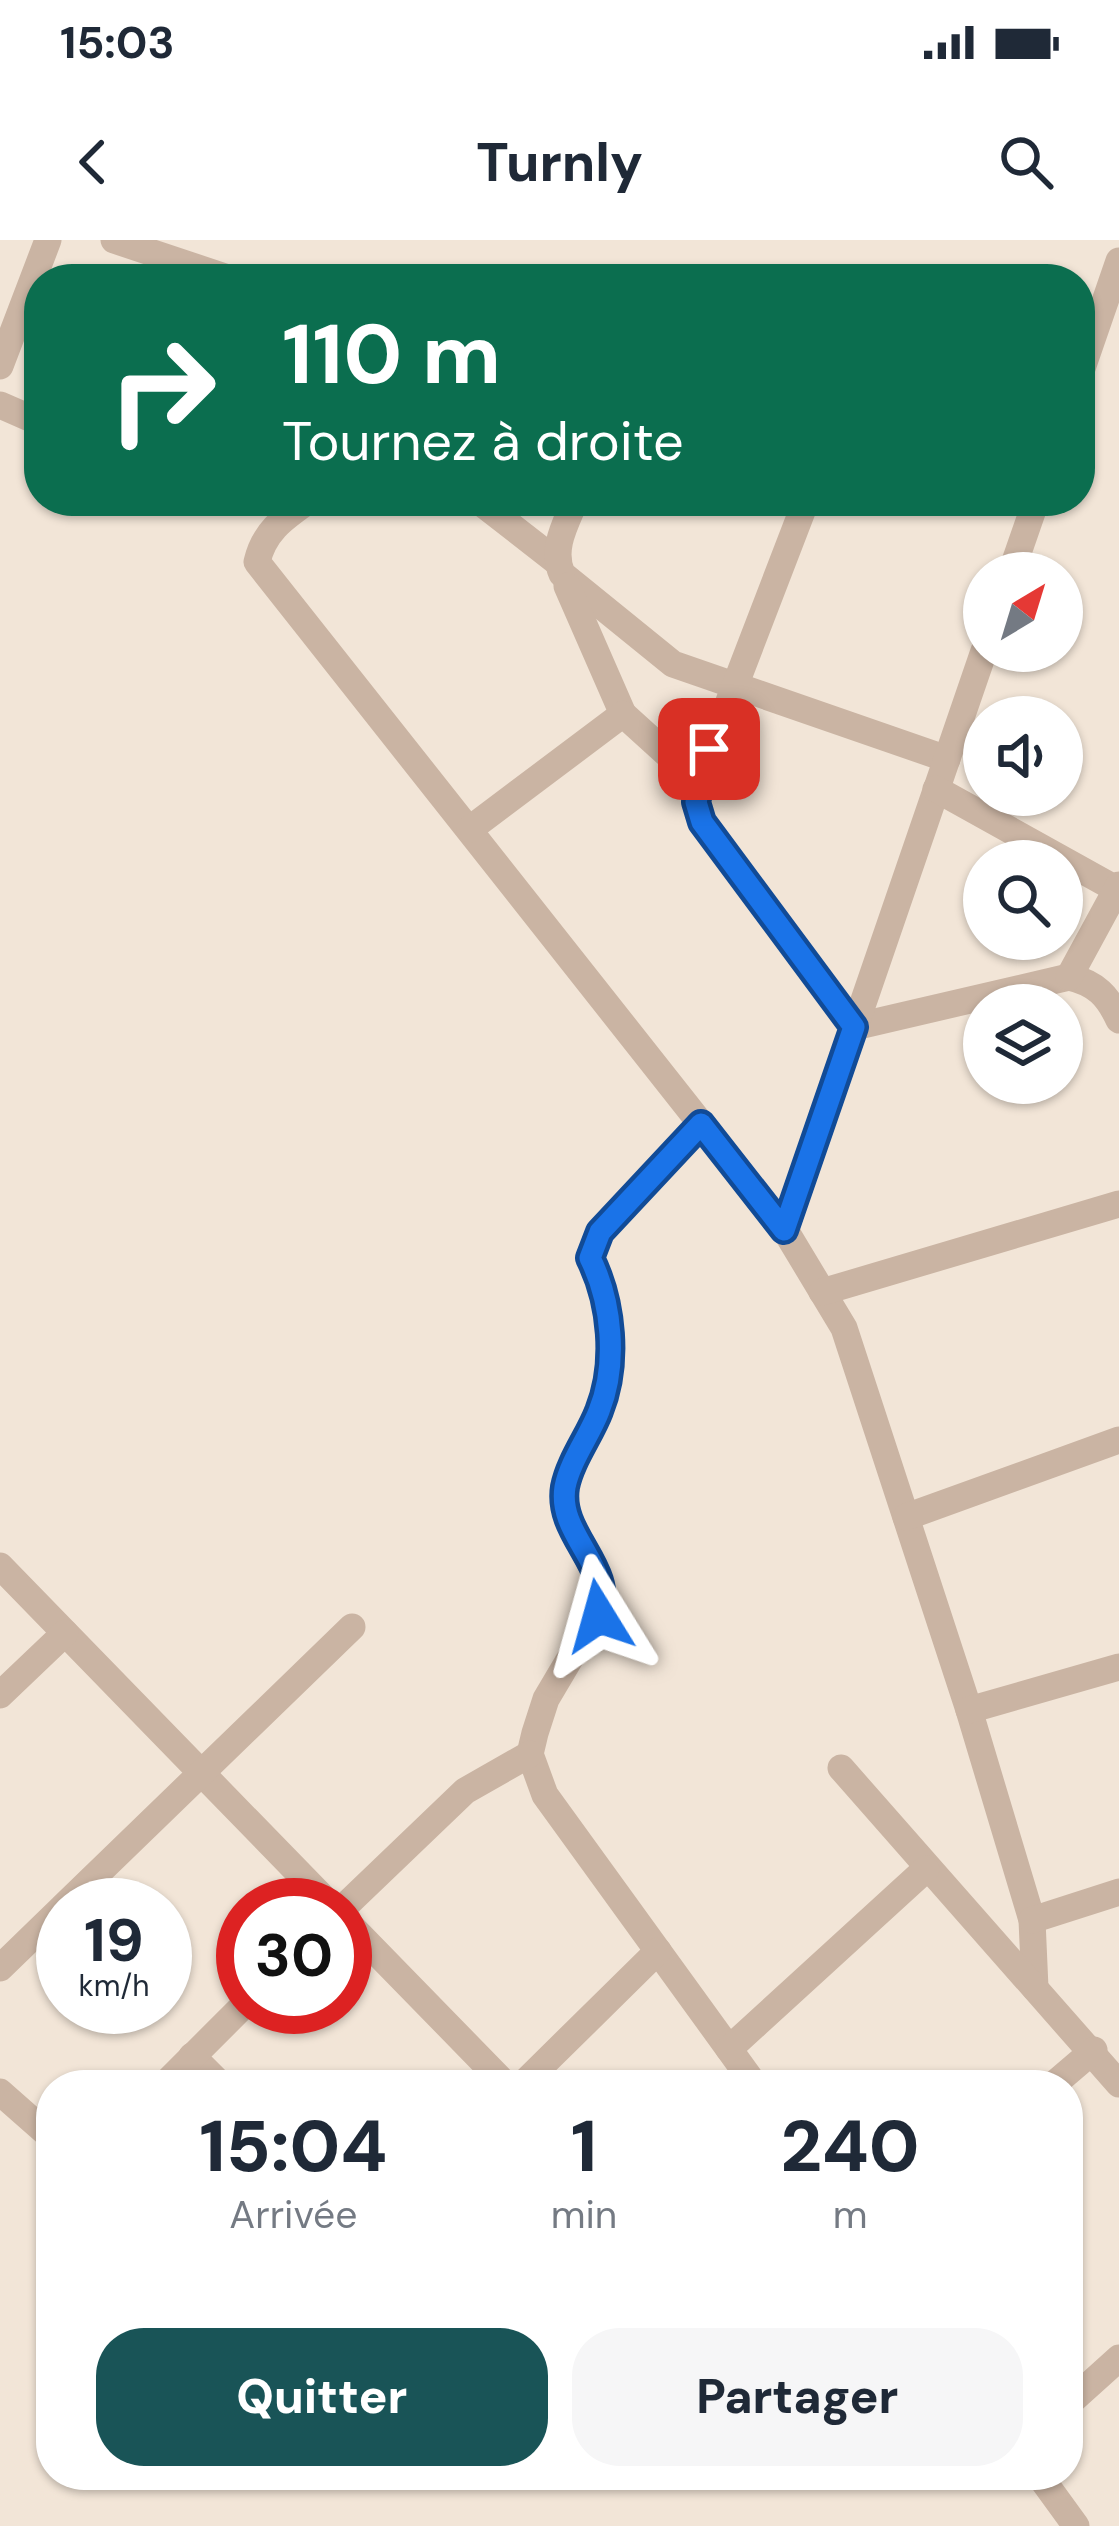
<!DOCTYPE html>
<html lang="fr">
<meta charset="utf-8">
<style>
:root{--surface:#fff;--page:#f6f6f7;--text:#1f2937;--muted:#747a83;--accent:#195457}
body{margin:0;font-family:"DM Sans",sans-serif;background:var(--page);color:var(--text);height:100vh;display:flex;flex-direction:column;font-size:45px;white-space:nowrap}
*{box-sizing:border-box;margin:0}
p{font-size:39px;color:var(--muted)}
.icon{flex:none;width:66px;height:66px;fill:none;stroke:currentColor;stroke-width:2;stroke-linecap:round;stroke-linejoin:round}
.map{position:relative;flex:1;overflow:hidden}
.side{position:absolute;left:36px;top:1830px;width:1047px;height:420px;display:flex;flex-direction:column;background:var(--surface);border-radius:48px;box-shadow:0 3px 9px #0004}
.side>*{flex:none}
.guide{position:absolute;left:24px;top:24px;width:1071px;height:252px;border-radius:48px;box-shadow:0 3px 9px #0004;background:#0b6e4f;color:#fff;overflow:hidden}
.needle{width:78px;rotate:38deg}
.fabs{position:absolute;left:963px;top:312px;display:grid;gap:24px}
.fabs a{display:grid;place-items:center;width:120px;height:120px;border-radius:50%;background:var(--surface);box-shadow:0 3px 9px #0004;font-size:60px}
.speed{position:absolute;left:36px;top:1638px;display:flex;gap:24px;font-size:60px;font-weight:700;text-align:center}
.speed>*{display:grid;place-content:center;width:156px;height:156px;border-radius:50%;background:var(--surface);box-shadow:0 3px 9px #0004;line-height:1}
.speed small{font-size:30px;font-weight:400}
.speed .limit{border:18px solid #d22;background:#fff;color:#111}
.pin{position:absolute;display:grid;place-items:center;width:102px;height:102px;color:#fff;margin:-51px;border-radius:24px;box-shadow:0 6px 18px #0006}
.me{position:absolute;width:132px;margin:-66px;rotate:352deg;stroke-linejoin:round;filter:drop-shadow(0 0 9px #0008)}
.turn{display:flex;align-items:center;gap:42px;height:252px;padding:0 60px;font-size:54px}
.turn .icon{width:156px;height:156px;stroke-width:2.5}
.turn b{display:block;font-size:84px;line-height:102px}
.eta{display:flex;justify-content:space-evenly;align-items:center;height:204px;text-align:center}
.eta b{font-size:72px;font-weight:800;line-height:84px}
.action{display:flex;gap:24px;margin-top:auto;padding:24px 60px}
.action a{flex:1;height:138px;border-radius:48px;background:var(--accent);color:#fff;font-size:48px;font-weight:800;line-height:138px;text-align:center}
.action a+a{background:var(--page);color:var(--text)}
.status{display:flex;justify-content:space-between;align-items:center;height:84px;padding:0 60px;background:var(--surface);direction:ltr}
.status svg{height:33px;fill:currentColor}
header{display:flex;justify-content:space-between;align-items:center;height:156px;padding:0 60px;background:var(--surface);font-size:54px;font-weight:800}
.map>svg:first-child{display:block}
</style>
<div class="status"><b>15:03</b><svg viewBox="0 0 49 12"><path d="M0 12V9h3v3zM5 12V6h3v6zM10 12V3h3v9zM15 12V0h3v12zM26 1h20v11H26zM47 4h2v5h-2z"/></svg></div>
<header><svg class="icon" aria-label="back" viewBox="0 0 24 24"><path d="M15 5l-7 7 7 7"/></svg>Turnly<svg class="icon" aria-label="search" viewBox="0 0 24 24"><circle cx="10" cy="10" r="6"/><path d="M15 15l6 6"/></svg></header>
<div class="map">
<svg width="1119" height="2286" viewBox="0 0 1119 2286">
<rect width="100%" height="100%" fill="#f2e5d7"/>
<g fill="none" stroke-linecap="round" stroke-linejoin="round">
<g stroke="#cab4a3" stroke-width="27">
<path d="M 114,0 L 231,39"/>
<path d="M 0,126 L 48,0"/>
<path d="M 1080,134 L 1119,21"/>
<path d="M 0,165 L 39,182"/>
<path d="M 308,261 C 284,278 264,291 257,322 L 785,990"/>
<path d="M 479,261 L 556,321"/>
<path d="M 575,261 C 565,285 551,309 562,334 L 673,424 L 947,519"/>
<path d="M 806,261 L 698,542 L 696,562 L 702,582 L 854,787 L 1069,737 C 1096,743 1108,756 1119,780"/>
<path d="M 1011,333 L 1036,261"/>
<path d="M 567,346 L 623,474"/>
<path d="M 984,411 L 785,990 L 844,1088 L 969,1470 L 1032,1680 L 1035,1748"/>
<path d="M 936,549 L 1116,649"/>
<path d="M 470,589 L 623,474 L 698,542"/>
<path d="M 1069,737 L 1119,645"/>
<path d="M 701,883 L 600,992 L 590,1018 C 612,1062 618,1125 599,1172 C 589,1195 569,1223 565,1248 C 560,1289 599,1322 604,1361 L 546,1459 L 535,1493 L 530,1514 L 545,1555 L 755,1845"/>
<path d="M 822,1052 L 1119,964"/>
<path d="M 906,1277 L 1119,1200"/>
<path d="M 0,1326 L 330,1665"/>
<path d="M 0,1455 L 65,1393"/>
<path d="M 969,1470 L 1119,1427"/>
<path d="M 841,1528 L 1119,1844"/>
<path d="M 65,1665 L 352,1387"/>
<path d="M 345,1666 L 465,1551 L 530,1514"/>
<path d="M 345,1680 L 506,1845"/>
<path d="M 1032,1680 L 1119,1652"/>
<path d="M 0,1728 L 63,1667"/>
<path d="M 729,1809 L 926,1629"/>
<path d="M 192,1816 L 221,1845"/>
<path d="M 164,1845 L 243,1766"/>
<path d="M 522,1845 L 658,1711"/>
<path d="M 1053,1845 L 1094,1810"/>
<path d="M 0,1852 L 51,1897"/>
<path d="M 1068,2164 L 1119,2118"/>
<path d="M 1039,2235 L 1076,2286"/>
</g>
</g>
<g fill="none" stroke-linecap="round" stroke-linejoin="round">
<g stroke="#114b97" stroke-width="30">
<path id="route" d="M 599,1376 C 615,1326 557,1296 565,1247 C 570,1221 590,1195 599,1171 C 618,1124 612,1062 590,1018 L 600,992 L 701,884 L 784,990 L 854,787 L 702,582 L 696,562 L 709,509"/>
</g>
<use href="#route" stroke="#1a73e8" stroke-width="21"/>
</g>
</svg>
<div class="fabs">
<a><svg class="needle" viewBox="-14 -14 28 28"><path d="M0-13l5 13h-10z" fill="#e53935"/><path d="M0 13l5-13h-10z" fill="#747a83"/></svg></a>
<a><svg class="icon" aria-label="sound" viewBox="0 0 24 24"><path d="M4 9h4l5-4v14l-5-4H4zM17 9q2 3 0 6"/></svg></a>
<a><svg class="icon" aria-label="search" viewBox="0 0 24 24"><circle cx="10" cy="10" r="6"/><path d="M15 15l6 6"/></svg></a>
<a><svg class="icon" aria-label="layers" viewBox="0 0 24 24"><path d="M12 4l9 5-9 5-9-5zM3 14l9 5 9-5"/></svg></a>
</div>
<div class="speed"><div>19<small>km/h</small></div><div class="limit">30</div></div>
<div class="pin" style="left:709px;top:509px;background:#d93025"><svg class="icon" aria-label="arrive" viewBox="0 0 24 24"><path d="M6 21V4h12l-3 4 3 4H6"/></svg></div>
<svg class="me" style="left:599px;top:1376px" viewBox="-20 -20 40 40"><path d="M0-17L14 15 0 8-14 15z" fill="#1a73e8" stroke="#fff" stroke-width="4"/></svg>
<div class="guide">
<div class="turn"><svg class="icon" aria-label="right" viewBox="0 0 24 24"><path d="M7 20v-9h11M14 6l5 5-5 5"/></svg><div><b>110 m</b>Tournez à droite</div></div>
</div>
<section class="side">
<div class="eta">
<div><b>15:04</b><p>Arrivée</p></div>
<div><b>1</b><p>min</p></div>
<div><b>240</b><p>m</p></div>
</div>
<div class="action"><a>Quitter</a><a>Partager</a></div>
</section>
</div>
